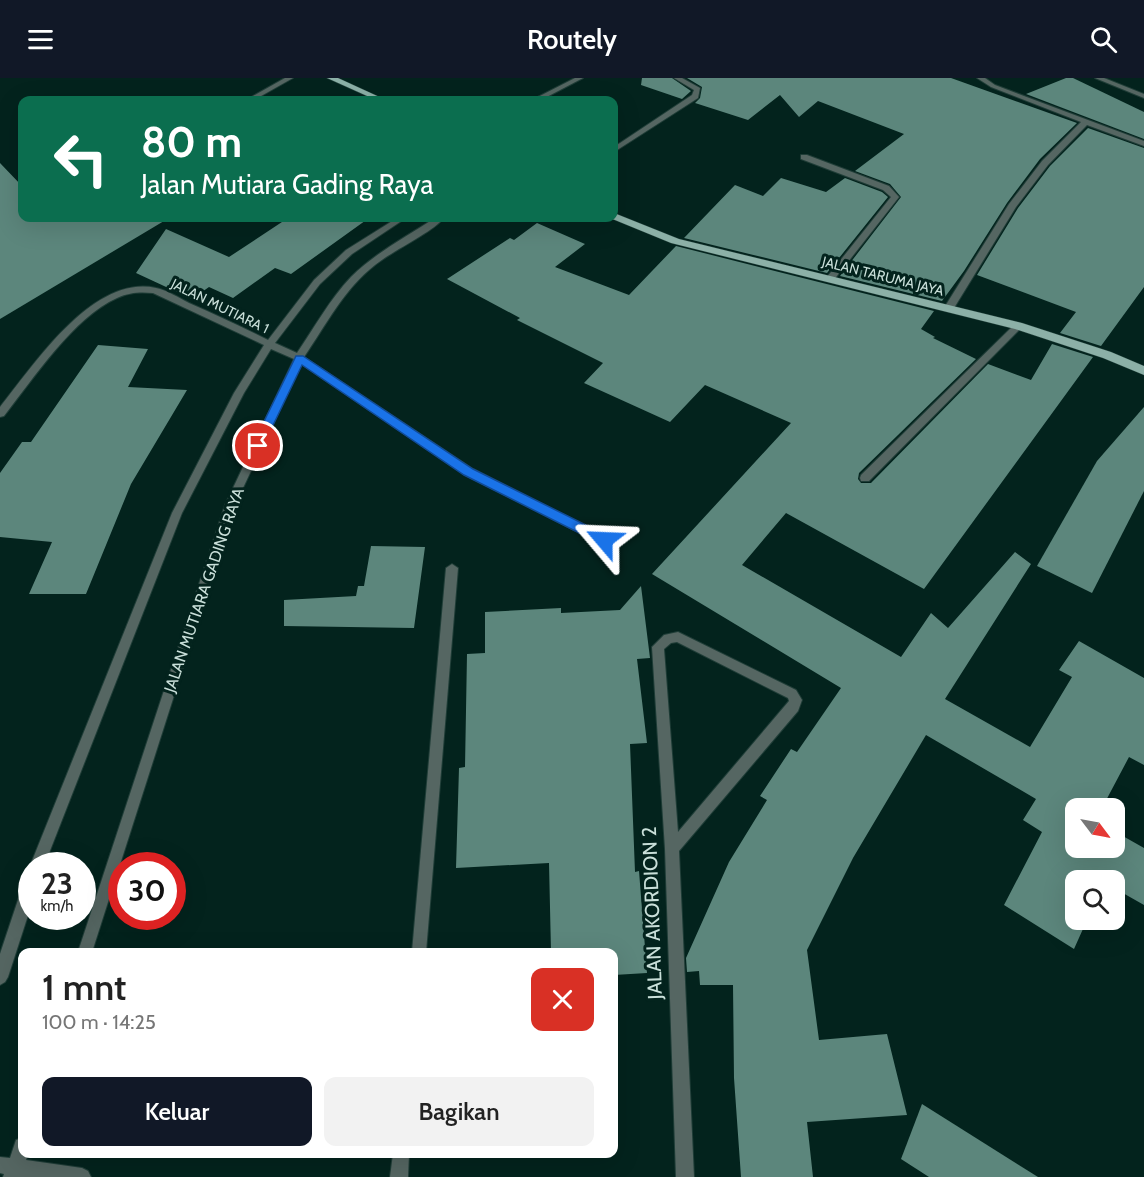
<!DOCTYPE html>
<html lang="id">
<meta charset="utf-8">
<style>
:root{--surface:#fff;--page:#f2f2f2;--text:#222;--muted:#767676;--accent:#111827}
body{margin:0;font-family:Cabin,sans-serif;background:var(--page);color:var(--text);height:100vh;display:flex;flex-direction:column;font-size:22px;white-space:nowrap}
*{box-sizing:border-box;margin:0}
p{font-size:20px;color:var(--muted)}
.icon{flex:none;width:33px;height:33px;fill:none;stroke:currentColor;stroke-width:2;stroke-linecap:round;stroke-linejoin:round}
.map{position:relative;flex:1;overflow:hidden}
.sheet{position:absolute;left:18px;top:870px;width:600px;height:210px;display:flex;flex-direction:column;background:var(--surface);border-radius:12px;box-shadow:0 6px 24px #0002}
.sheet>*{flex:none}
.banner{position:absolute;left:18px;top:18px;width:600px;height:126px;border-radius:12px;box-shadow:0 6px 24px #0002;background:#0b6e4f;color:#fff;overflow:hidden}
.needle{width:39px;rotate:122deg}
.buttons{position:absolute;left:1065px;top:720px;display:grid;gap:12px}
.buttons a{display:grid;place-items:center;width:60px;height:60px;border-radius:12px;background:var(--surface);box-shadow:0 6px 24px #0002;font-size:30px}
.speed{position:absolute;left:18px;top:774px;display:flex;gap:12px;font-size:30px;font-weight:700;text-align:center}
.speed>*{display:grid;place-content:center;width:78px;height:78px;border-radius:50%;background:var(--surface);box-shadow:0 6px 24px #0002;line-height:1}
.speed small{font-size:15px;font-weight:400}
.speed .limit{border:9px solid #d22;background:#fff;color:#111}
.pin{position:absolute;display:grid;place-items:center;width:51px;height:51px;color:#fff;margin:-26px;border:3px solid #fff;border-radius:50%;box-shadow:0 2px 6px #0007}
.me{position:absolute;width:66px;margin:-33px;rotate:296deg;stroke-linejoin:round;filter:drop-shadow(0 0 4px #0008)}
.turn{display:flex;align-items:center;gap:21px;height:126px;padding:0 24px;font-size:27px}
.turn .icon{width:78px;height:78px;stroke-width:2.5}
.turn b{display:block;font-size:42px;line-height:51px}
.round{display:grid;place-items:center;flex:none;width:63px;height:63px;border-radius:12px;background:var(--page)}
.overview{display:flex;align-items:center;justify-content:space-between;height:102px;padding:0 24px}
h1{font-size:36px;font-weight:600;line-height:45px}
.primary-button{display:flex;gap:12px;margin-top:auto;padding:12px 24px}
.primary-button a{flex:1;height:69px;border-radius:12px;background:var(--accent);color:#fff;font-size:24px;font-weight:600;line-height:69px;text-align:center}
.primary-button a+a{background:var(--page);color:var(--text)}
header{display:flex;justify-content:space-between;align-items:center;height:78px;padding:0 24px;background:var(--accent);color:#fff;font-size:27px;font-weight:600}
.map>svg:first-child{display:block}
</style>
<header><svg class="icon" aria-label="menu" viewBox="0 0 24 24"><path d="M4 6h16M4 12h16M4 18h16"/></svg>Routely<svg class="icon" aria-label="search" viewBox="0 0 24 24"><circle cx="10" cy="10" r="6"/><path d="M15 15l6 6"/></svg></header>
<div class="map">
<svg width="1144" height="1099" viewBox="0 0 1144 1099">
<rect width="100%" height="100%" fill="#03231d"/>
<g fill="#5c867c">
<path d="M 642,0 L 672,0 L 691,13 L 682,21 L 641,7 Z"/>
<path d="M 687,0 L 951,0 L 1077,45 L 1040,81 L 1007,125 L 964,193 L 942,223 L 840,198 L 901,119 L 890,106 L 855,93 L 904,56 L 818,23 L 799,39 L 780,17 L 748,42 L 695,25 L 700,20 L 702,9 Z"/>
<path d="M 1066,0 L 1073,0 L 1144,34 L 1144,61 L 1026,16 Z"/>
<path d="M 1088,50 L 1144,70 L 1144,209 L 1101,268 L 1060,255 L 1076,234 L 977,197 L 1018,130 L 1050,88 Z"/>
<path d="M 0,85 L 22,108 L 22,140 L 169,140 L 0,241 Z"/>
<path d="M 781,100 L 826,114 L 845,100 L 882,114 L 888,119 L 827,195 L 684,160 L 735,107 L 763,118 Z"/>
<path d="M 288,140 L 369,140 L 291,196 L 275,190 L 233,220 L 209,209 L 192,221 L 136,195 L 166,151 L 229,179 Z"/>
<path d="M 537,145 L 585,166 L 555,189 L 629,217 L 676,168 L 934,233 L 921,251 L 935,259 L 933,260 L 976,281 L 859,395 L 858,401 L 861,405 L 871,405 L 988,286 L 1031,302 L 1052,266 L 1093,279 L 924,511 L 786,435 L 742,487 L 901,579 L 931,535 L 948,550 L 1015,474 L 1031,486 L 945,621 L 1030,669 L 1072,599 L 1059,592 L 1079,563 L 1144,600 L 1144,687 L 1129,679 L 1102,730 L 1076,730 L 1076,770 L 1114,770 L 1114,753 L 1144,770 L 1144,827 L 1114,810 L 1114,802 L 1076,802 L 1076,842 L 1087,842 L 1074,871 L 1004,827 L 1042,754 L 1023,742 L 1036,721 L 926,657 L 853,780 L 807,872 L 819,962 L 887,956 L 907,1037 L 807,1044 L 813,1099 L 741,1099 L 734,1000 L 733,907 L 700,907 L 699,893 L 687,894 L 686,880 L 729,784 L 767,722 L 760,718 L 791,671 L 797,674 L 841,610 L 652,496 L 791,345 L 705,307 L 670,344 L 584,305 L 603,285 L 517,242 L 520,240 L 447,201 L 510,160 L 514,162 Z"/>
<path d="M 98,267 L 148,271 L 128,309 L 187,312 L 131,406 L 86,516 L 29,516 L 52,464 L 0,459 L 0,395 L 22,364 L 31,364 Z"/>
<path d="M 1144,329 L 1144,413 L 1092,515 L 1037,488 L 1097,383 Z"/>
<path d="M 371,468 L 425,469 L 414,550 L 284,548 L 284,522 L 356,518 L 358,508 L 364,508 Z"/>
<path d="M 641,508 L 650,580 L 637,581 L 647,665 L 630,666 L 635,794 L 639,793 L 647,895 L 614,897 L 614,874 L 551,874 L 549,785 L 456,790 L 459,690 L 465,689 L 467,576 L 485,575 L 485,534 L 561,530 L 561,535 L 620,532 Z"/>
<path d="M 922,1026 L 1038,1099 L 929,1099 L 901,1081 Z"/>
</g>
<g fill="none" stroke-linecap="round" stroke-linejoin="round">
<g stroke="#1f3d37" stroke-width="2">
<g id="street">
<path d="M 285,0 L 293,0 L 254,22 L 246,22 Z"/>
<path d="M 575,0 L 583,0 L 541,22 L 532,22 Z"/>
<path d="M 674,0 L 682,0 L 700,10 L 698,20 L 614,74 L 614,69 L 692,17 L 694,12 Z"/>
<path d="M 977,0 L 985,0 L 995,7 L 1144,63 L 1144,68 L 1087,47 L 1048,87 L 1016,129 L 954,230 L 949,233 L 944,230 L 1009,126 L 1042,83 L 1081,44 L 991,9 Z"/>
<path d="M 1095,0 L 1104,0 L 1144,16 L 1144,20 Z"/>
<path d="M 801,77 L 807,77 L 889,108 L 899,119 L 833,203 L 830,204 L 826,201 L 827,199 L 891,119 L 883,112 L 801,81 Z"/>
<path d="M 397,140 L 406,140 L 352,176 L 320,206 L 275,265 L 297,275 C 314,250 330,221 351,199 C 375,175 407,158 435,140 L 444,140 C 433,154 392,173 375,187 C 344,211 326,247 304,279 L 473,391 L 608,459 L 610,462 L 604,466 L 600,465 L 465,397 L 301,286 L 235,427 L 92,874 L 78,874 L 225,427 L 294,281 L 271,271 L 244,315 L 182,435 L 44,788 L 32,788 L 32,792 L 30,788 L 172,435 L 234,315 L 264,267 L 153,215 C 141,214 130,214 117,220 C 74,239 33,301 4,338 L 0,339 L 0,329 C 34,287 93,196 156,210 C 167,212 179,220 189,225 C 216,237 242,249 268,262 L 314,202 L 346,172 Z"/>
<path d="M 1018,245 L 1023,248 L 1021,250 L 869,403 L 861,403 L 860,400 L 861,397 L 1015,246 Z"/>
<path d="M 452,486 L 458,490 L 426,874 L 412,874 L 446,490 Z"/>
<path d="M 678,554 L 796,612 L 802,622 L 798,633 L 679,773 L 694,1099 L 676,1099 L 665,771 L 652,569 L 664,557 ZM 677,564 L 788,620 L 789,623 L 678,754 L 664,571 L 671,565 Z"/>
<path d="M 32,794 L 32,825 L 8,899 L 5,904 L 0,907 L 0,876 L 25,801 L 27,796 Z"/>
<path d="M 22,1060 L 22,1076 L 28,1076 L 26,1082 L 82,1090 L 88,1093 L 91,1099 L 3,1099 L 4,1096 L 0,1095 L 0,1079 L 10,1080 L 16,1062 Z"/>
<path d="M 393,1076 L 409,1076 L 408,1099 L 390,1099 Z"/>
</g>
</g>
<g stroke="#1f3d37" stroke-width="1">
<g id="primary">
<path d="M 327,0 L 338,0 L 386,22 L 376,22 Z"/>
<path d="M 614,135 L 679,161 L 1022,245 L 1111,274 L 1144,288 L 1144,297 L 1103,280 L 1015,251 L 671,165 L 610,140 L 614,140 Z"/>
</g>
</g>
<use href="#street" fill="#556662" fill-rule="evenodd"/>
<use href="#primary" fill="#8cb0a7" fill-rule="evenodd"/>
</g>
<path fill="#1a73e8" stroke="#114b97" stroke-width="1.5" d="M 296,278 L 303,278 L 473,391 L 608,458 L 608,465 L 599,465 L 464,397 L 302,287 L 263,368 L 258,373 L 253,371 L 252,368 Z"/>
<g text-anchor="middle" dominant-baseline="central" stroke-width="6" stroke-linejoin="round" paint-order="stroke">
<g font-size="14" fill="#c9dfd9" stroke="#03231d">
<text transform="translate(883 198) rotate(14)">JALAN TARUMA JAYA</text>
<text transform="translate(220 228) rotate(26)">JALAN MUTIARA 1</text>
</g>
<g font-size="16" fill="#c9dfd9" stroke="#03231d">
<text transform="translate(204 512) rotate(-71)">JALAN MUTIARA GADING RAYA</text>
</g>
<g font-size="20" fill="#c9dfd9" stroke="#03231d">
<text transform="translate(652 835) rotate(-92)">JALAN AKORDION 2</text>
</g>
</g>
</svg>
<div class="buttons">
<a><svg class="needle" viewBox="-14 -14 28 28"><path d="M0-13l5 13h-10z" fill="#e53935"/><path d="M0 13l5-13h-10z" fill="#767676"/></svg></a>
<a><svg class="icon" aria-label="search" viewBox="0 0 24 24"><circle cx="10" cy="10" r="6"/><path d="M15 15l6 6"/></svg></a>
</div>
<div class="speed"><div>23<small>km/h</small></div><div class="limit">30</div></div>
<div class="pin" style="left:258px;top:368px;background:#d93025"><svg class="icon" aria-label="arrive" viewBox="0 0 24 24"><path d="M6 21V4h12l-3 4 3 4H6"/></svg></div>
<svg class="me" style="left:604px;top:462px" viewBox="-20 -20 40 40"><path d="M0-17L14 15 0 8-14 15z" fill="#1a73e8" stroke="#fff" stroke-width="4"/></svg>
<div class="banner">
<div class="turn"><svg class="icon" aria-label="left" viewBox="0 0 24 24"><path d="M17 20v-9H6M10 6l-5 5 5 5"/></svg><div><b>80 m</b>Jalan Mutiara Gading Raya</div></div>
</div>
<section class="sheet">
<div class="overview"><div><h1>1 mnt</h1><p>100 m · 14:25</p></div><a class="round" style="background:#d93025;color:#fff"><svg class="icon" aria-label="close" viewBox="0 0 24 24"><path d="M6 6l12 12M18 6L6 18"/></svg></a></div>
<div class="primary-button"><a>Keluar</a><a>Bagikan</a></div>
</section>
</div>
